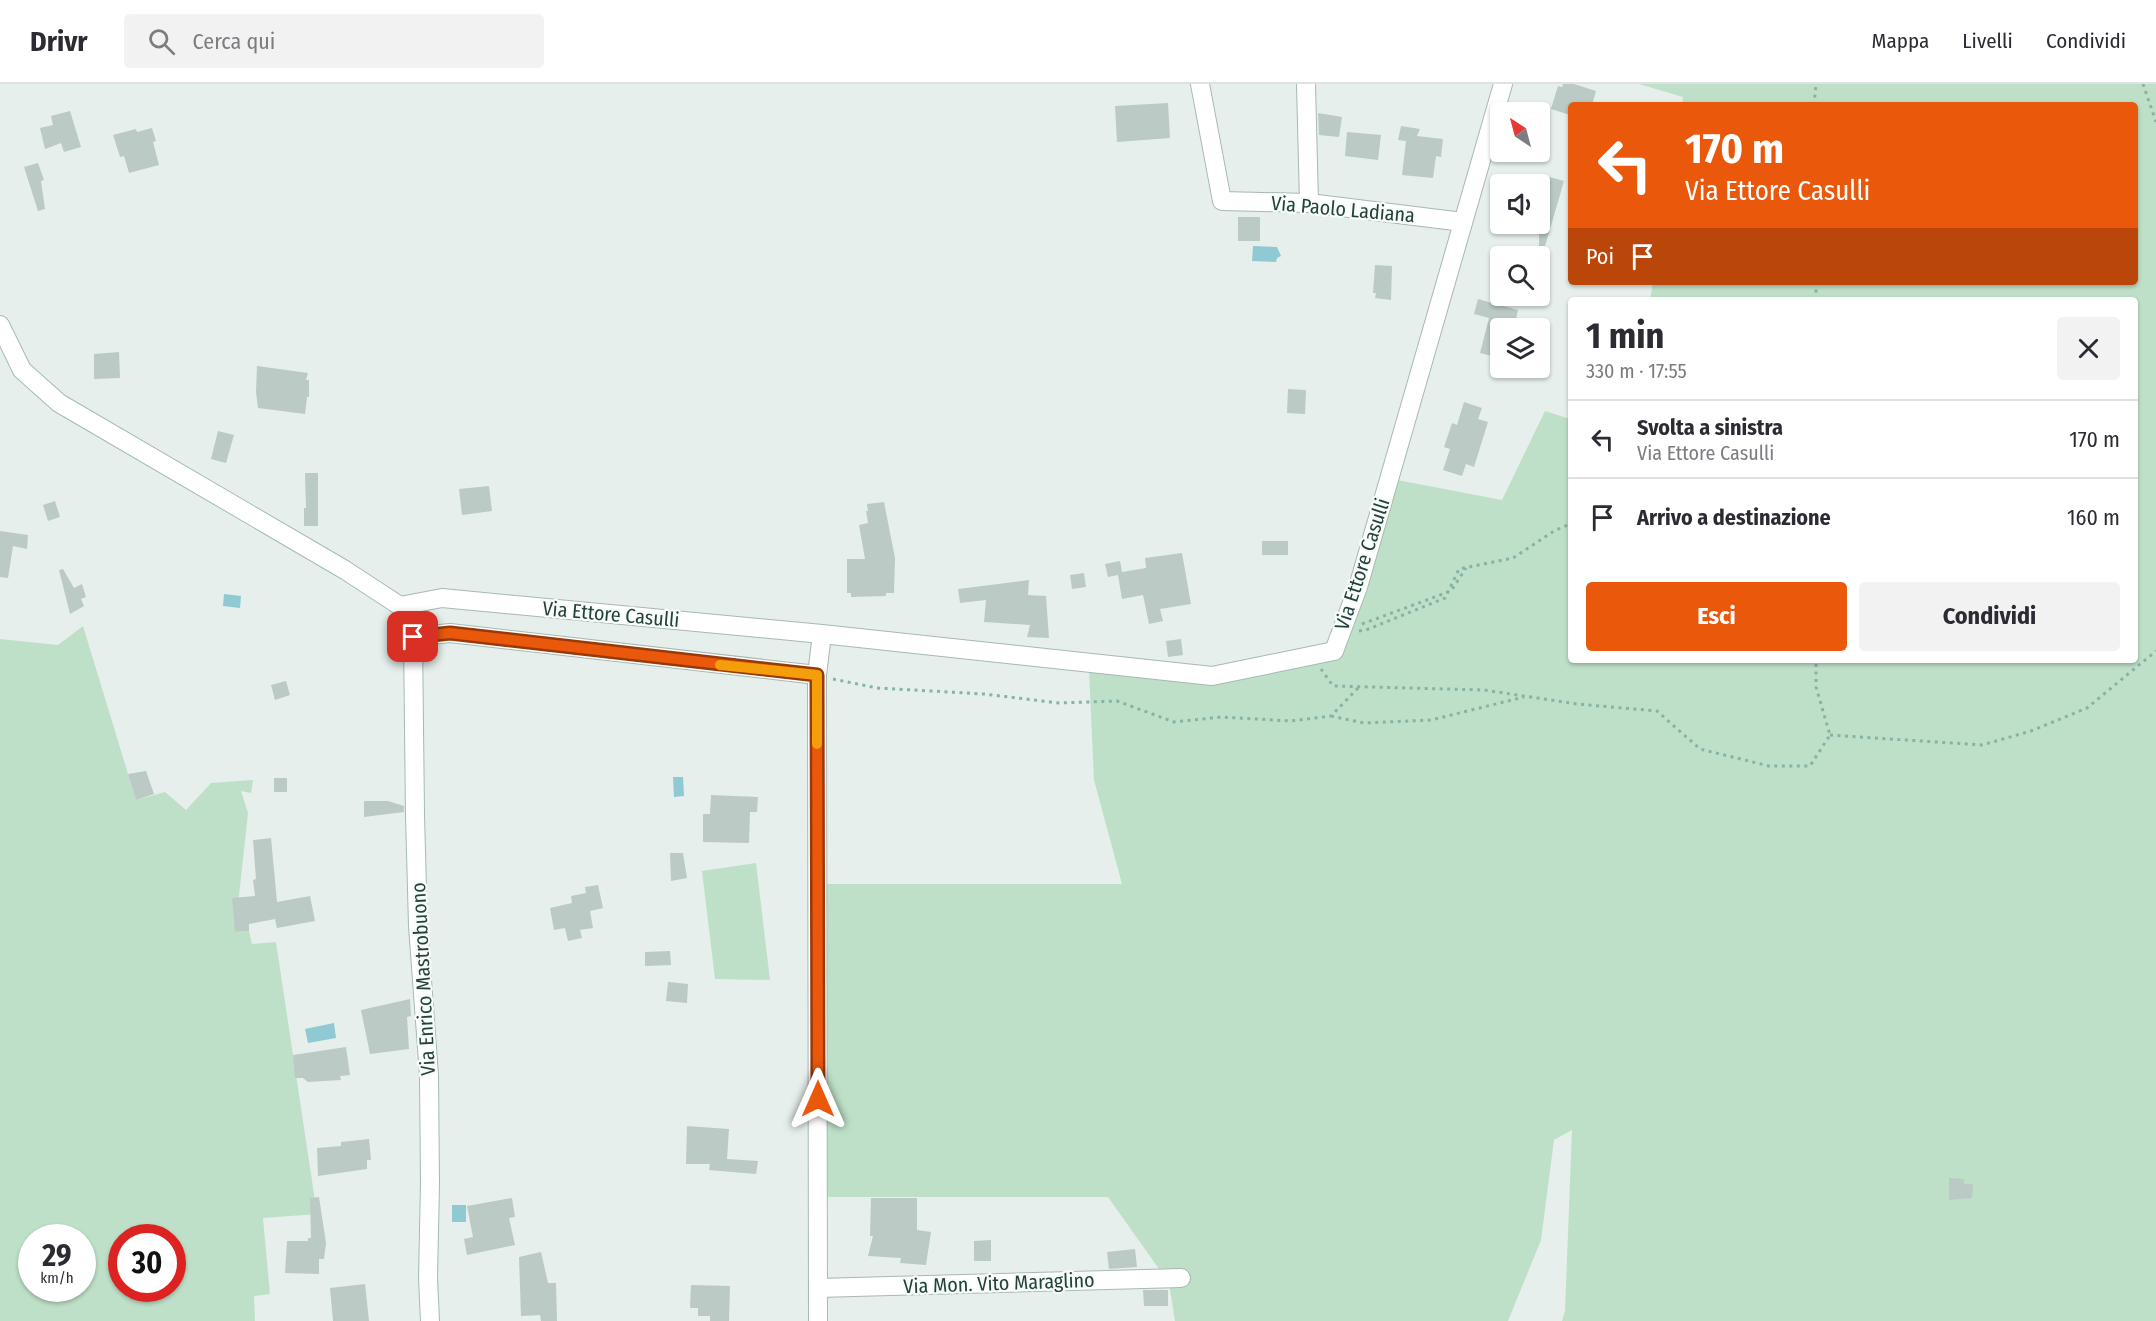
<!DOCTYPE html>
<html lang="it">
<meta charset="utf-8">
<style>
:root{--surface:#fff;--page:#f2f2f3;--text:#2b2b33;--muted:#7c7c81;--line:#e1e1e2;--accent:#ea580c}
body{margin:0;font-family:"Fira Sans Condensed",sans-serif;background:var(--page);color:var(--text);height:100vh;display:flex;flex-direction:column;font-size:22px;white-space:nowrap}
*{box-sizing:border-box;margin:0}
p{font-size:20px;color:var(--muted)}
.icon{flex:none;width:33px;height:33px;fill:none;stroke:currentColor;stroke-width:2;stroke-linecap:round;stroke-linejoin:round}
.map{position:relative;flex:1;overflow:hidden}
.side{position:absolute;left:1568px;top:213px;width:570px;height:366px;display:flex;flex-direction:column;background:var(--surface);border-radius:6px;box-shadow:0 2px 4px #0004}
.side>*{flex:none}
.guide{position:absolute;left:1568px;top:18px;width:570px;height:183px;border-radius:6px;box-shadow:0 2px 4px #0004;background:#ea580c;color:#fff;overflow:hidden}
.needle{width:39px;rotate:324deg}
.fabs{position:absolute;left:1490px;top:18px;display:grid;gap:12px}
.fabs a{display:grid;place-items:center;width:60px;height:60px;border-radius:6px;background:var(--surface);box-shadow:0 2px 4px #0004;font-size:30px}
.speed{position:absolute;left:18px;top:1140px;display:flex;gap:12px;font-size:30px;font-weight:700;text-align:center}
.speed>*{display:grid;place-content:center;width:78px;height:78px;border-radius:50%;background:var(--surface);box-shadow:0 2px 4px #0004;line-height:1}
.speed small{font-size:15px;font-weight:400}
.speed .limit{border:9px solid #d22;background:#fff;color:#111}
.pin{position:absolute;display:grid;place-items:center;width:51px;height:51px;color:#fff;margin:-26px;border-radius:12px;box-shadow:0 3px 9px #0006}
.me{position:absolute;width:66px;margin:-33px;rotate:0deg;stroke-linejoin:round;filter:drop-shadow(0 0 4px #0008)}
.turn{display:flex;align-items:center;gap:21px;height:126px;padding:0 18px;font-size:27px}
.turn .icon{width:78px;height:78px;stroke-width:2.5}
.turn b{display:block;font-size:42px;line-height:51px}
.then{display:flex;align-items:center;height:57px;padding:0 18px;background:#0003;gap:12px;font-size:22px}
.round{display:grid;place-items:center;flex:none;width:63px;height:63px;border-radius:6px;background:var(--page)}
.head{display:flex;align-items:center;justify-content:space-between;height:102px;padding:0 18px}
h1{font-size:36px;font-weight:700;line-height:45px}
.cta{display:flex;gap:12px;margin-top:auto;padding:12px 18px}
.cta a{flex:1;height:69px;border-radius:6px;background:var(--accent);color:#fff;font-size:24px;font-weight:700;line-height:69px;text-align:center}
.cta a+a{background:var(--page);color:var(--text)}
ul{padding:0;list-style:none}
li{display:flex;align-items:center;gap:18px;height:78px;padding:0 18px;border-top:2px solid var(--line)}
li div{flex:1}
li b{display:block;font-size:22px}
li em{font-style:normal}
header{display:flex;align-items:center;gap:36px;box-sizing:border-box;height:84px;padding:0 30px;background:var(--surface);border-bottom:2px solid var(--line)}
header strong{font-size:28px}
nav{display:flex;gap:33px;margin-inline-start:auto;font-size:21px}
.search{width:420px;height:54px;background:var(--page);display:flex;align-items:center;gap:15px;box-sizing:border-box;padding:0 21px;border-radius:6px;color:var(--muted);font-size:22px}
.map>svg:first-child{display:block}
</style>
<header>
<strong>Drivr</strong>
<div class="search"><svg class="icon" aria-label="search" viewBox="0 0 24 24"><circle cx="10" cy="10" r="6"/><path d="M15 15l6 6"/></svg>Cerca qui</div>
<nav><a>Mappa</a><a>Livelli</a><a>Condividi</a></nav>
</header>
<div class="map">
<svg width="2156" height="1237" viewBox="0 0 2156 1237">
<rect width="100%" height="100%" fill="#e6efeb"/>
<g fill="#bfe0c8" fill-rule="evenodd">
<path d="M 1639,0 L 2156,0 L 2156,1237 L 1562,1237 L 1565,1227 L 1572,1046 L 1554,1056 L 1541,1156 L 1508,1237 L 1175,1237 L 1169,1199 L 1108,1113 L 827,1113 L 824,800 L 1122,800 L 1094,696 L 1089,586 L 1214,595 L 1332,569 L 1392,395 L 1502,416 L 1545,327 L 1570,335 L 1570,576 L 2134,576 L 2134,216 L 1650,216 L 1653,198 L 2134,198 L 2134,21 L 1682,21 L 1683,13 Z"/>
<path d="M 83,542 L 136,716 L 165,708 L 186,726 L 211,699 L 253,696 L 251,709 L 241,707 L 248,729 L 235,848 L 249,847 L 252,860 L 276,858 L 317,1130 L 263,1134 L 270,1210 L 254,1212 L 255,1237 L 0,1237 L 0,555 L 58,561 ZM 32,1154 L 82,1154 L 82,1204 L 32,1204 ZM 122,1154 L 172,1154 L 172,1204 L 122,1204 Z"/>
<path d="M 756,779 L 770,896 L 715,895 L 702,787 Z"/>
</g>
<g fill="#8ec9d4">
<path d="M 1253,162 L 1277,163 L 1281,172 L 1277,174 L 1276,178 L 1252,177 Z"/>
<path d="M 224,510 L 241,512 L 240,524 L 223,522 Z"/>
<path d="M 673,693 L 683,693 L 684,712 L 674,713 Z"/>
<path d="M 334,939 L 336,954 L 308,959 L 305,945 Z"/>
<rect x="452" y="1121" width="14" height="17"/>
</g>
<g fill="#bbcac4">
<path d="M 1563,0 L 1574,0 L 1596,7 L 1592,21 L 1570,21 L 1570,31 L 1551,25 L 1558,2 L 1562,3 Z"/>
<path d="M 1168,19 L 1170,54 L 1117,58 L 1115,22 Z"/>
<path d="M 70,27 L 81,63 L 64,68 L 61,59 L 45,65 L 40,44 L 53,41 L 51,32 Z"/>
<path d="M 1318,29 L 1342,33 L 1339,53 L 1319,51 Z"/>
<path d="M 1401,42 L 1420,45 L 1417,52 L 1443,55 L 1441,73 L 1436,72 L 1433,94 L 1402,91 L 1406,57 L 1398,56 Z"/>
<path d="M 152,44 L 156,57 L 153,58 L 159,81 L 129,89 L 124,72 L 120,73 L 113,51 L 136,45 L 137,48 Z"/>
<path d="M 1347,48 L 1381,51 L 1378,76 L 1345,72 Z"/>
<path d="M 38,79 L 44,96 L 41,97 L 45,125 L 38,127 L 24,83 Z"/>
<path d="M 1539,90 L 1564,97 L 1543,169 L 1539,169 Z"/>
<rect x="1238" y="133" width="22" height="24"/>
<path d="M 1375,181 L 1392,182 L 1391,216 L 1375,214 L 1376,209 L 1373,209 Z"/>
<path d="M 1495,209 L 1500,209 L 1500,221 L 1518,226 L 1515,240 L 1500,236 L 1500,274 L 1480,269 L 1489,234 L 1474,230 L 1478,215 L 1492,219 Z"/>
<path d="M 119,268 L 120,294 L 94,295 L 94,270 Z"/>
<path d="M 257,282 L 308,289 L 306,296 L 309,296 L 309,313 L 307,313 L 305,330 L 258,324 L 256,308 Z"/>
<path d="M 1288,305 L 1306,306 L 1305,330 L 1287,329 Z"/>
<path d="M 1464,318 L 1482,324 L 1478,335 L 1488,338 L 1474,383 L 1466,380 L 1462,392 L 1443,386 L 1450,365 L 1444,363 L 1452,339 L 1457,341 Z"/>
<path d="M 218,347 L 234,351 L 226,379 L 211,375 Z"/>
<path d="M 305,389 L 318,389 L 318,442 L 304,442 L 304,424 L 306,424 Z"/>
<path d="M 489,402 L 492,427 L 462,431 L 459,405 Z"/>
<path d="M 55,417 L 60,433 L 48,437 L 43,421 Z"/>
<path d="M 884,418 L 895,474 L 894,509 L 886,509 L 886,512 L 851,513 L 851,509 L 847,509 L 847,475 L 865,475 L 859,441 L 868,439 L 866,427 L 868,427 L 867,420 Z"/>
<path d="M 0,447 L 28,451 L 27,465 L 13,462 L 8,494 L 0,493 Z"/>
<rect x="1262" y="457" width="26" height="14"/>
<path d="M 1182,469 L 1191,520 L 1160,525 L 1163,537 L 1149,540 L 1143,511 L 1122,515 L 1118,491 L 1108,493 L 1105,480 L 1120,477 L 1122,488 L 1146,484 L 1145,474 Z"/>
<path d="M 63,485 L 74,504 L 82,500 L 86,513 L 81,515 L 84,522 L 70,530 L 59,486 Z"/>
<path d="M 1084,489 L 1086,503 L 1072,505 L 1070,491 Z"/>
<path d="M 1029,496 L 1028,511 L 1046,512 L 1049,554 L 1027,553 L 1030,541 L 984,538 L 986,516 L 960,519 L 958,505 Z"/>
<path d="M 1181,555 L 1183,571 L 1168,573 L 1166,557 Z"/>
<path d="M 286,597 L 290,611 L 275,616 L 271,601 Z"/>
<path d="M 146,687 L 154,710 L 136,716 L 128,690 Z"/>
<rect x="274" y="694" width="13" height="14"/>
<path d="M 711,711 L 758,713 L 757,728 L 750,728 L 749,759 L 703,758 L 703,730 L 710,730 Z"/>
<path d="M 364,717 L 388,717 L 404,722 L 404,728 L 364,733 Z"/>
<path d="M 271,754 L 277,818 L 310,812 L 315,837 L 277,844 L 275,835 L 249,840 L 249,847 L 235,848 L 232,814 L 255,812 L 253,796 L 256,795 L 253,756 Z"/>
<path d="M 670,769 L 683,769 L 687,794 L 671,797 Z"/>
<path d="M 598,801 L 603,824 L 590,827 L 593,844 L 580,846 L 582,854 L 568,857 L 565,844 L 554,846 L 550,824 L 572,819 L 571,812 L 586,809 L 585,803 Z"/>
<path d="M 670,867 L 671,881 L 645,882 L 645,868 Z"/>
<path d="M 668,898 L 688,900 L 687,919 L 666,917 Z"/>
<path d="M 410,915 L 411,932 L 407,933 L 409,965 L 370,970 L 361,926 Z"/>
<path d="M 346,963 L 350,991 L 340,992 L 341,996 L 308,998 L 303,994 L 295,994 L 293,971 Z"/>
<path d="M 687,1042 L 729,1045 L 727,1075 L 758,1077 L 756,1090 L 709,1086 L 710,1080 L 686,1080 Z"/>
<path d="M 369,1055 L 371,1076 L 367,1076 L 367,1085 L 318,1092 L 317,1064 L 341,1062 L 341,1058 Z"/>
<path d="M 1949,1094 L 1964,1095 L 1964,1100 L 1973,1100 L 1972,1114 L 1949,1116 Z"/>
<path d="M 319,1113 L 326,1159 L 324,1175 L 319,1175 L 319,1190 L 285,1189 L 287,1157 L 308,1157 L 308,1154 L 311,1154 L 310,1114 Z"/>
<path d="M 512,1114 L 515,1133 L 509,1134 L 515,1161 L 467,1171 L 464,1155 L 473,1153 L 467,1122 Z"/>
<path d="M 871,1114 L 917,1114 L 917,1146 L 931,1148 L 926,1181 L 900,1179 L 901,1174 L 868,1172 L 873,1152 L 870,1152 Z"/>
<path d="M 991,1156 L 991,1177 L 974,1177 L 974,1157 Z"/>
<path d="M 1135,1165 L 1137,1183 L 1109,1185 L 1107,1168 Z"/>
<path d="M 541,1168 L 548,1199 L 556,1199 L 557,1237 L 541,1237 L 540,1231 L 521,1232 L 519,1173 Z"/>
<path d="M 365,1200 L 369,1237 L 333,1237 L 330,1204 Z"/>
<path d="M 691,1201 L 730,1202 L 729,1237 L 710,1237 L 710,1232 L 698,1232 L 698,1224 L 690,1224 Z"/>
<path d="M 1143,1206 L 1168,1206 L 1168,1222 L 1144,1222 Z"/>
</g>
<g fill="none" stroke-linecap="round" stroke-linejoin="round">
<g stroke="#a8b8b2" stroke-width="20">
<g id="street">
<path d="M 1200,0 L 1222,117 L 1309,119 L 1463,138"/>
<path d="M 1306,0 L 1309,119"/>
<path d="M 400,522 L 442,514 L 822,550 L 1212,592 L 1334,567 L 1358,503 L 1503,0"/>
<path d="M 413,553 L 450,549 L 817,591 L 822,550"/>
<path d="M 817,591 L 818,1237"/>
<path d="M 818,1204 L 1181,1194"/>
</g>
</g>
<g stroke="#a4bbb3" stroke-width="20">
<path id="secondary" d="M 0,241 L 22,286 L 59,319 L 345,486 L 400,522 L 413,553 L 415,731 L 418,842 L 429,991 L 430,1100 L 428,1194 L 430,1237"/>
</g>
<g stroke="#86b3a5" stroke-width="3" stroke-dasharray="3 4.5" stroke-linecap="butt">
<path d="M 2143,0 L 2156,38"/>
<path d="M 1814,21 L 1816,0"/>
<path d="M 1816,216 L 1816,198"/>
<path d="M 1362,540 L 1451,507 L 1466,484"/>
<path d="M 1359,547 L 1366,546 L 1445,514 L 1459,485 L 1513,474 L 1554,447 L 1570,440"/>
<path d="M 1321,585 L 1333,602 L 1484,606 L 1577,620 L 1657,627 L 1700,665 L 1769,682 L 1810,682 L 1830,651 L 1816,603 L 1816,576"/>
<path d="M 833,595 L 877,604 L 984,610 L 1059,619 L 1117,617 L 1174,638 L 1221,633 L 1291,637 L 1331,632 L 1359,603"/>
<path d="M 1331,632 L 1364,639 L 1431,636 L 1524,613"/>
<path d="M 1830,651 L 1982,661 L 2031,647 L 2087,624 L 2156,567"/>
</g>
<use href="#street" stroke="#fff" stroke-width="18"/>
<use href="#secondary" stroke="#fff" stroke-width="18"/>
</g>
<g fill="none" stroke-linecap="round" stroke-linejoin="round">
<g stroke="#983908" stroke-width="15">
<path id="route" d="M 413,553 L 450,549 L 817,591 L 818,1015"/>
</g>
<use href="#route" stroke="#ea580c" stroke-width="10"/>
<path stroke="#f59e0b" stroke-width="10" d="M 720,581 L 817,591 L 817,660"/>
</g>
<g text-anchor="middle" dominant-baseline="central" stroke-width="4.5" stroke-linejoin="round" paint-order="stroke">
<g font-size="20" fill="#24423a" stroke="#f7fbf9">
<text transform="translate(1343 125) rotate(5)">Via Paolo Ladiana</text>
<text transform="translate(1362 480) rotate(-72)">Via Ettore Casulli</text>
<text transform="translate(611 530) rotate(5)">Via Ettore Casulli</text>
<text transform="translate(423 895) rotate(-93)">Via Enrico Mastrobuono</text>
<text transform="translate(999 1199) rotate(-2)">Via Mon. Vito Maraglino</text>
</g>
</g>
</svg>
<div class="fabs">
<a><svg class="needle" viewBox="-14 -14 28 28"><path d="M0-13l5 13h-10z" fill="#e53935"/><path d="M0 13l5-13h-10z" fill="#7c7c81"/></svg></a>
<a><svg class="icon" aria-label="sound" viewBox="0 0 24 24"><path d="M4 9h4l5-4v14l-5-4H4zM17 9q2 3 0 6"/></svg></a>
<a><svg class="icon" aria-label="search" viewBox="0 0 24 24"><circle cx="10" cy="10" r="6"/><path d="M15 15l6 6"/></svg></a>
<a><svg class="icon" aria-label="layers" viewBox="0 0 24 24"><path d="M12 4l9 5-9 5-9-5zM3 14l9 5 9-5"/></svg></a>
</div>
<div class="speed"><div>29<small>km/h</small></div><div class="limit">30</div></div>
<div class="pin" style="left:413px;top:553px;background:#d93025"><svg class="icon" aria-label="arrive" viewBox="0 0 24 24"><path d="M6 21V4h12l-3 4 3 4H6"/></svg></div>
<svg class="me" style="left:818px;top:1015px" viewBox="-20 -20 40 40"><path d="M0-17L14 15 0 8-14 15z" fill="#ea580c" stroke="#fff" stroke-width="4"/></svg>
<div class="guide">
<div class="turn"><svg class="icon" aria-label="left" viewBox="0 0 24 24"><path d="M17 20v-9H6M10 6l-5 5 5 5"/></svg><div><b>170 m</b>Via Ettore Casulli</div></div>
<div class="then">Poi<svg class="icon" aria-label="arrive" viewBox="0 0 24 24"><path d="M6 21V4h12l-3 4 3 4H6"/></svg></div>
</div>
<section class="side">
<div class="head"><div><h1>1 min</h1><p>330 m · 17:55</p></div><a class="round"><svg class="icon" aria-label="close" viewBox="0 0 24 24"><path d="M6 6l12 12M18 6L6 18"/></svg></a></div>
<ul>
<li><svg class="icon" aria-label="left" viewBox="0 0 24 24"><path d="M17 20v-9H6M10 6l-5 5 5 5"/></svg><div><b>Svolta a sinistra</b><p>Via Ettore Casulli</p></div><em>170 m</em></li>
<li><svg class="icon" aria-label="arrive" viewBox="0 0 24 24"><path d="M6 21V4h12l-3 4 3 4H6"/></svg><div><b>Arrivo a destinazione</b></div><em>160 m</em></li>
</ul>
<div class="cta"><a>Esci</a><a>Condividi</a></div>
</section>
</div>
